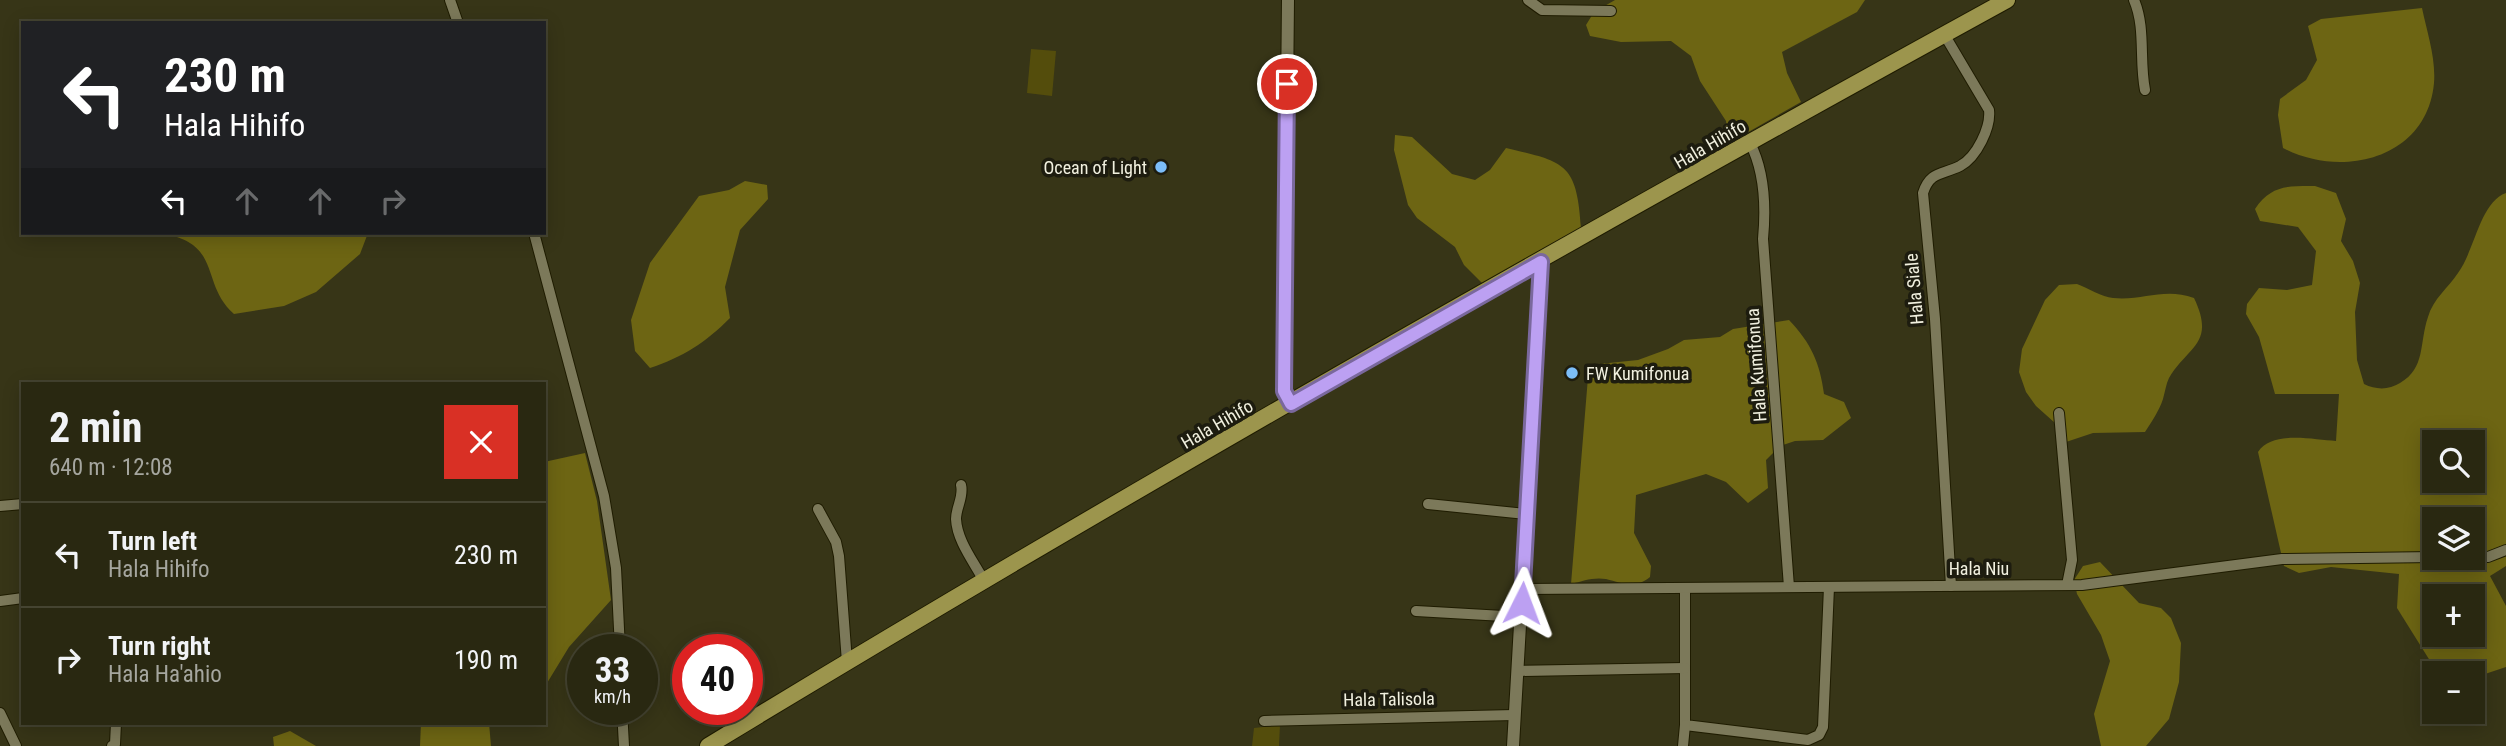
<!DOCTYPE html>
<meta charset="utf-8">
<style>
:root{--surface:#292811;--page:#35341f;--text:#f1f3f6;--muted:#a5a69f;--line:#454431}
body{margin:0;font-family:"Roboto Condensed",sans-serif;background:var(--page);color:var(--text);height:100vh;display:flex;flex-direction:column;font-size:26px;white-space:nowrap}
*{box-sizing:border-box;margin:0}
p{font-size:23px;color:var(--muted)}
.icon{flex:none;width:38px;height:38px;fill:none;stroke:currentColor;stroke-width:2;stroke-linecap:round;stroke-linejoin:round}
.map{position:relative;flex:1;overflow:hidden}
.panel{position:absolute;left:21px;top:382px;width:525px;height:343px;display:flex;flex-direction:column;background:var(--surface);border-radius:0px;box-shadow:0 4px 18px #0003,0 0 0 2px var(--line)}
.panel>*{flex:none}
.hud{position:absolute;left:21px;top:21px;width:525px;height:214px;border-radius:0px;box-shadow:0 4px 18px #0003,0 0 0 2px var(--line);background:#202124;color:#fff;overflow:hidden}
.controls{position:absolute;left:2422px;top:430px;display:grid;gap:14px}
.controls a{display:grid;place-items:center;width:63px;height:63px;border-radius:0px;background:var(--surface);box-shadow:0 4px 18px #0003,0 0 0 2px var(--line);font-size:35px}
.speed{position:absolute;left:567px;top:634px;display:flex;gap:14px;font-size:35px;font-weight:700;text-align:center}
.speed>*{display:grid;place-content:center;width:91px;height:91px;border-radius:50%;background:var(--surface);box-shadow:0 4px 18px #0003,0 0 0 2px var(--line);line-height:1}
.speed small{font-size:18px;font-weight:400}
.speed .limit{border:10px solid #d22;background:#fff;color:#111}
.pin{position:absolute;display:grid;place-items:center;width:60px;height:60px;color:#fff;margin:-30px;border:4px solid #fff;border-radius:50%;box-shadow:0 2px 7px #0007}
.me{position:absolute;width:77px;margin:-38px;rotate:3deg;stroke-linejoin:round;filter:drop-shadow(0 0 5px #0008)}
.turn{display:flex;align-items:center;gap:24px;height:147px;padding:0 28px;font-size:32px}
.turn .icon{width:91px;height:91px;stroke-width:2.5}
.turn b{display:block;font-size:49px;line-height:60px}
.lanes{display:flex;align-items:center;height:66px;padding:0 28px;background:#0003;justify-content:center;gap:35px;direction:ltr}
.lanes .off{opacity:.35}
.round{display:grid;place-items:center;flex:none;width:74px;height:74px;border-radius:0px;background:var(--page)}
.summary{display:flex;align-items:center;justify-content:space-between;height:119px;padding:0 28px}
h1{font-size:42px;font-weight:700;line-height:52px}
ul{padding:0;list-style:none}
li{display:flex;align-items:center;gap:21px;height:105px;padding:0 28px;border-top:2px solid var(--line)}
li div{flex:1}
li b{display:block;font-size:26px}
li em{font-style:normal}
.map>svg:first-child{display:block}
</style>
<div class="map">
<svg width="2506" height="746" viewBox="0 0 2506 746">
<rect width="100%" height="100%" fill="#373517"/>
<g fill="#544d0c">
<path d="M 1031,49 L 1056,51 L 1052,96 L 1027,93 Z"/>
<path d="M 1280,725 L 1279,746 L 1252,746 L 1254,728 Z"/>
</g>
<g fill="#6d6513" fill-rule="evenodd">
<path d="M 1615,0 L 1865,0 L 1857,12 L 1782,52 L 1787,73 L 1801,102 L 1729,143 L 1726,121 L 1700,81 L 1691,56 L 1671,41 L 1621,42 L 1590,36 L 1586,25 L 1594,12 Z"/>
<path d="M 2422,8 C 2427,32 2436,58 2434,83 C 2427,159 2342,179 2283,148 L 2278,115 L 2280,99 L 2306,80 L 2317,60 L 2308,26 L 2321,19 Z"/>
<path d="M 1395,135 L 1412,137 L 1452,174 L 1475,180 L 1490,170 L 1506,148 C 1564,162 1577,162 1581,228 L 1483,284 L 1464,265 L 1455,247 L 1417,218 L 1408,205 L 1394,150 Z"/>
<path d="M 745,181 L 767,185 L 768,199 L 740,230 L 725,287 L 730,318 C 705,343 683,357 650,368 L 635,351 L 631,320 L 650,263 L 699,196 L 729,190 Z"/>
<path d="M 2315,186 L 2336,193 L 2346,219 L 2341,241 L 2353,261 L 2360,283 L 2355,312 L 2357,360 L 2364,384 C 2376,390 2389,390 2400,383 C 2426,368 2419,343 2428,317 C 2433,299 2448,288 2458,273 C 2475,250 2480,202 2506,193 L 2506,566 L 2490,576 L 2506,606 L 2506,667 L 2473,678 L 2473,674 L 2445,674 L 2432,664 L 2397,608 L 2399,574 L 2331,567 L 2299,573 L 2284,566 L 2258,452 C 2273,430 2313,440 2336,441 L 2339,394 L 2275,394 L 2259,337 L 2246,314 L 2247,304 L 2259,288 L 2287,290 L 2312,285 L 2316,251 L 2298,227 L 2260,221 L 2255,209 C 2271,185 2288,186 2315,186 ZM 2434,443 L 2473,443 L 2473,481 L 2434,481 ZM 2434,520 L 2473,520 L 2473,558 L 2434,558 ZM 2434,597 L 2473,597 L 2473,635 L 2434,635 Z"/>
<path d="M 160,233 L 368,233 L 360,254 L 316,292 L 284,306 L 234,314 C 199,283 224,243 160,233 Z"/>
<path d="M 2077,284 C 2088,288 2102,297 2113,298 C 2143,301 2164,287 2194,298 C 2216,344 2188,346 2169,378 C 2166,384 2165,392 2163,399 C 2159,411 2152,421 2145,432 L 2093,433 L 2066,442 L 2055,423 L 2036,406 L 2026,392 L 2019,372 L 2022,349 L 2045,300 L 2059,285 Z"/>
<path d="M 1789,320 C 1811,343 1820,363 1824,394 L 1844,402 L 1851,418 L 1823,440 L 1795,441 L 1780,446 L 1766,460 L 1768,488 L 1748,503 L 1726,482 L 1706,474 L 1636,495 L 1634,533 L 1651,566 L 1650,577 C 1634,590 1623,583 1606,579 C 1593,577 1583,581 1571,584 L 1589,365 L 1638,360 L 1668,349 L 1684,340 L 1720,337 L 1733,329 Z"/>
<path d="M 585,453 L 597,501 L 611,600 L 569,647 L 544,688 L 544,462 Z"/>
<path d="M 2100,562 L 2139,603 L 2161,608 L 2171,618 L 2181,643 L 2179,682 L 2169,719 L 2146,746 L 2101,746 L 2094,714 L 2110,661 L 2101,635 L 2077,594 L 2074,580 L 2083,566 Z"/>
<path d="M 421,723 L 489,723 L 491,746 L 420,746 Z"/>
<path d="M 290,731 L 316,746 L 274,746 L 273,737 Z"/>
</g>
<g fill="none" stroke-linecap="round" stroke-linejoin="round">
<g stroke="#1f1c01" stroke-width="12">
<g id="minor">
<path d="M 450,0 L 458,23"/>
<path d="M 1528,0 L 1542,10 L 1611,11"/>
<path d="M 2134,0 C 2146,28 2139,60 2145,90"/>
<path d="M 1944,34 L 1989,110 C 1991,127 1977,157 1960,166 C 1942,175 1930,171 1923,193 L 1935,319 L 1951,586"/>
<path d="M 1750,143 C 1765,172 1766,207 1763,239 L 1789,587"/>
<path d="M 534,233 L 604,496 L 616,568 L 620,649"/>
<path d="M 2059,413 L 2072,560 L 2067,585"/>
<path d="M 961,485 C 964,497 956,507 956,519 C 957,541 974,562 984,581"/>
<path d="M 1428,504 L 1526,514"/>
<path d="M 0,506 L 23,504"/>
<path d="M 818,509 L 836,542 L 839,556 L 847,662"/>
<path d="M 2473,557 L 2488,557 L 2506,550"/>
<path d="M 1685,588 L 1685,725 L 1808,740 L 1819,735 L 1823,727 L 1829,587"/>
<path d="M 1523,589 L 2082,585 L 2282,559 L 2434,557"/>
<path d="M 0,601 L 23,598"/>
<path d="M 1416,611 L 1521,617"/>
<path d="M 1517,671 L 1685,668"/>
<path d="M 622,709 L 624,746"/>
<path d="M 0,713 L 16,746"/>
<path d="M 1264,721 L 1514,715"/>
<path d="M 112,746 L 115,744 L 116,723"/>
<path d="M 1683,746 L 1685,725"/>
</g>
</g>
<g stroke="#1f1c01" stroke-width="14">
<g id="tertiary">
<path d="M 1288,0 L 1284,391 L 1291,404"/>
<path d="M 1513,746 L 1541,262"/>
</g>
</g>
<g stroke="#1f1c01" stroke-width="18">
<path id="primary" d="M 708,746 C 1134,487 1570,240 2007,0"/>
</g>
<use href="#minor" stroke="#7c795a" stroke-width="10"/>
<use href="#tertiary" stroke="#7c795a" stroke-width="12"/>
<use href="#primary" stroke="#9c954d" stroke-width="16"/>
</g>
<g fill="none" stroke-linecap="round" stroke-linejoin="round">
<g stroke="#7a689d" stroke-width="18">
<path id="route" d="M 1287,84 L 1284,391 L 1291,404 L 1541,262 L 1522,603"/>
</g>
<use href="#route" stroke="#bca0f2" stroke-width="12"/>
</g>
<g fill="#7cbef9" stroke="#1d1c0f" stroke-width="2.5">
<circle cx="1161" cy="167" r="7"/>
<circle cx="1572" cy="373" r="7"/>
</g>
<g text-anchor="middle" dominant-baseline="central" stroke-width="7" stroke-linejoin="round" paint-order="stroke">
<g font-size="18" fill="#f1f0df" stroke="#1d1c0f">
<text transform="translate(1710 144) rotate(-30)">Hala Hihifo</text>
<text transform="translate(1914 289) rotate(-95)">Hala Siale</text>
<text transform="translate(1756 365) rotate(-94)">Hala Kumifonua</text>
<text transform="translate(1217 424) rotate(-30)">Hala Hihifo</text>
<text x="1979" y="568">Hala Niu</text>
<text transform="translate(1389 699) rotate(-1)">Hala Talisola</text>
</g>
<g font-size="18" fill="#f1f0df" stroke="#1d1c0f" text-anchor="end">
<text x="1147" y="167">Ocean of Light</text>
<text x="1586" y="373" text-anchor="start">FW Kumifonua</text>
</g>
</g>
</svg>
<div class="controls">
<a><svg class="icon" aria-label="search" viewBox="0 0 24 24"><circle cx="10" cy="10" r="6"/><path d="M15 15l6 6"/></svg></a>
<a><svg class="icon" aria-label="layers" viewBox="0 0 24 24"><path d="M12 4l9 5-9 5-9-5zM3 14l9 5 9-5"/></svg></a>
<a>+</a>
<a>−</a>
</div>
<div class="speed"><div>33<small>km/h</small></div><div class="limit">40</div></div>
<div class="pin" style="left:1287px;top:84px;background:#d93025"><svg class="icon" aria-label="arrive" viewBox="0 0 24 24"><path d="M6 21V4h12l-3 4 3 4H6"/></svg></div>
<svg class="me" style="left:1522px;top:603px" viewBox="-20 -20 40 40"><path d="M0-17L14 15 0 8-14 15z" fill="#bca0f2" stroke="#fff" stroke-width="4"/></svg>
<div class="hud">
<div class="turn"><svg class="icon" aria-label="left" viewBox="0 0 24 24"><path d="M17 20v-9H6M10 6l-5 5 5 5"/></svg><div><b>230 m</b>Hala Hihifo</div></div>
<div class="lanes"><svg class="icon" aria-label="left" viewBox="0 0 24 24"><path d="M17 20v-9H6M10 6l-5 5 5 5"/></svg><svg class="icon off" aria-label="ahead" viewBox="0 0 24 24"><path d="M12 20V5M6 11l6-6 6 6"/></svg><svg class="icon off" aria-label="ahead" viewBox="0 0 24 24"><path d="M12 20V5M6 11l6-6 6 6"/></svg><svg class="icon off" aria-label="right" viewBox="0 0 24 24"><path d="M7 20v-9h11M14 6l5 5-5 5"/></svg></div>
</div>
<section class="panel">
<div class="summary"><div><h1>2 min</h1><p>640 m · 12:08</p></div><a class="round" style="background:#d93025;color:#fff"><svg class="icon" aria-label="close" viewBox="0 0 24 24"><path d="M6 6l12 12M18 6L6 18"/></svg></a></div>
<ul>
<li><svg class="icon" aria-label="left" viewBox="0 0 24 24"><path d="M17 20v-9H6M10 6l-5 5 5 5"/></svg><div><b>Turn left</b><p>Hala Hihifo</p></div><em>230 m</em></li>
<li><svg class="icon" aria-label="right" viewBox="0 0 24 24"><path d="M7 20v-9h11M14 6l5 5-5 5"/></svg><div><b>Turn right</b><p>Hala Ha'ahio</p></div><em>190 m</em></li>
</ul>
</section>
</div>
